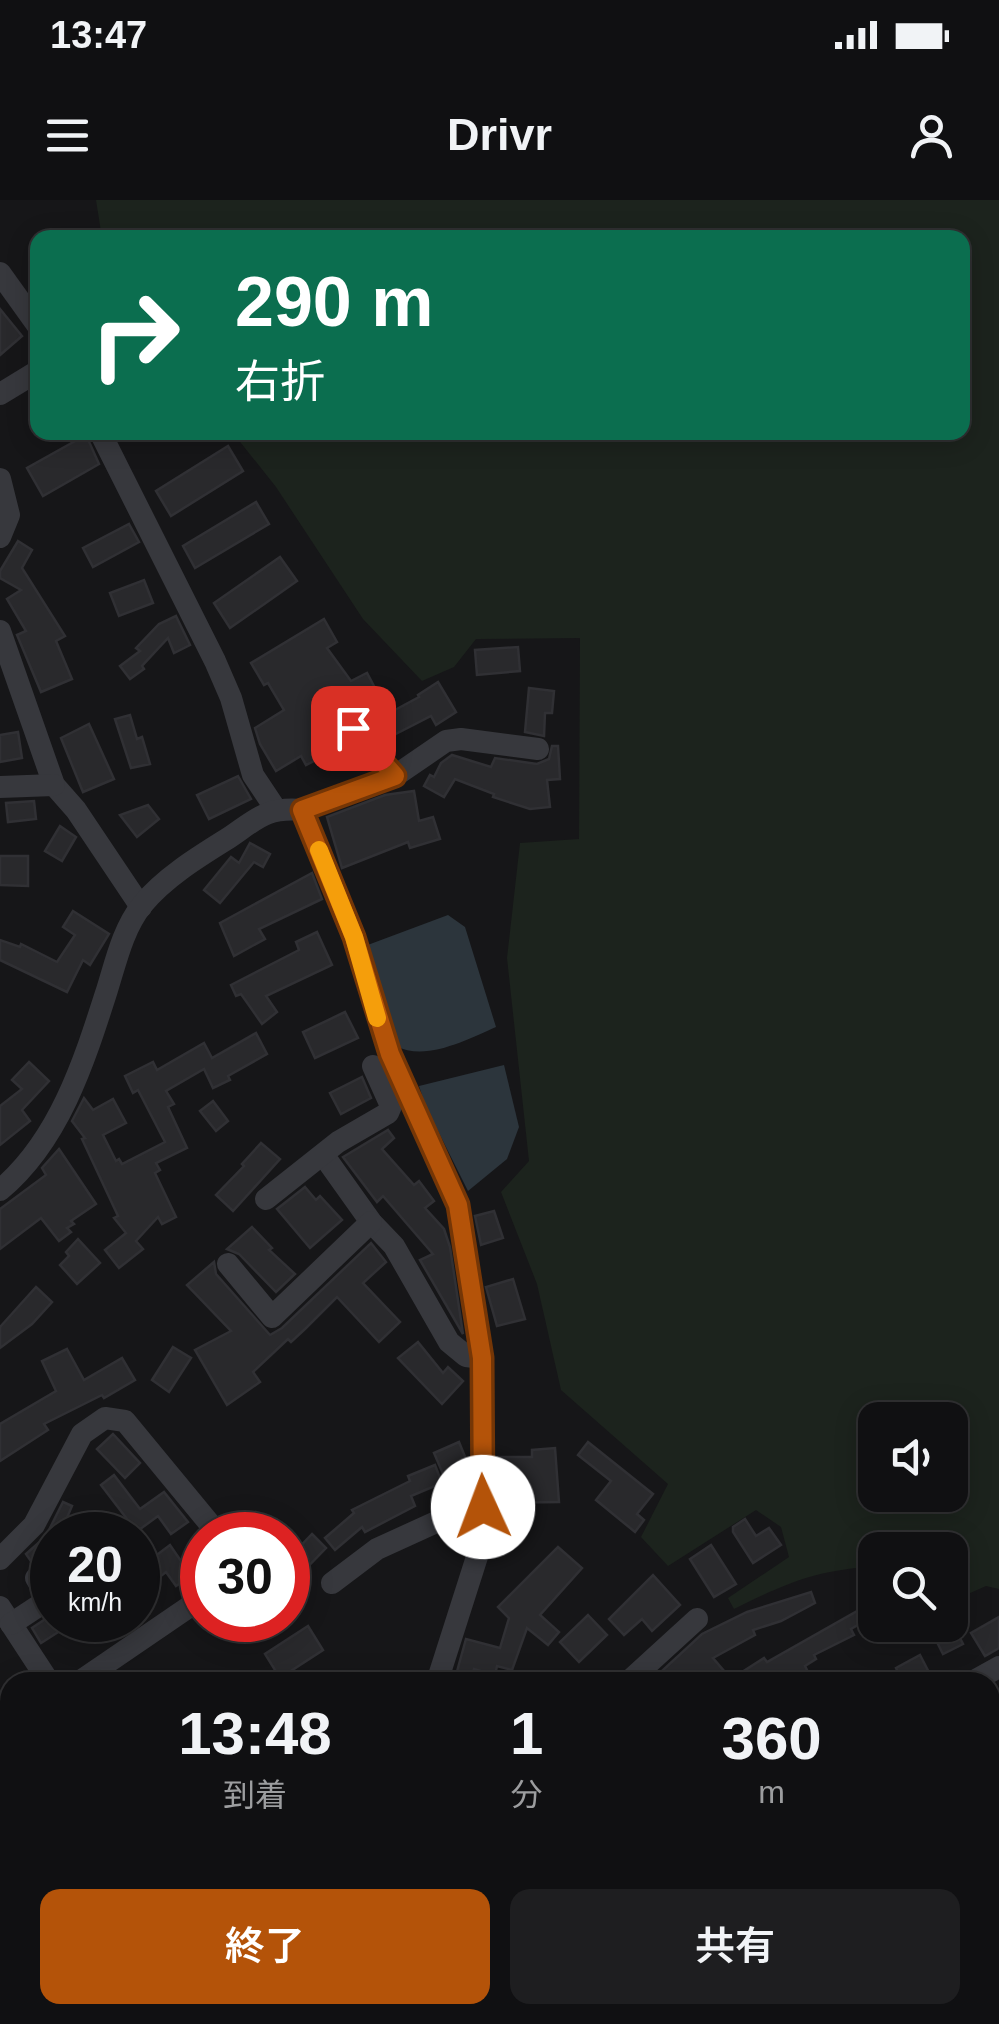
<!DOCTYPE html>
<html lang="ja">
<meta charset="utf-8">
<style>
:root{--surface:#101012;--page:#1e1e20;--text:#f1f3f6;--muted:#9c9d9f;--line:#303032;--accent:#b45309}
body{margin:0;font-family:Arial,"Noto Sans JP",sans-serif;background:var(--page);color:var(--text);height:100vh;display:flex;flex-direction:column;font-size:38px;white-space:nowrap}
*{box-sizing:border-box;margin:0}
p{font-size:32px;color:var(--muted)}
.icon{flex:none;width:55px;height:55px;fill:none;stroke:currentColor;stroke-width:2;stroke-linecap:round;stroke-linejoin:round}
.map{position:relative;flex:1;overflow:hidden}
.drawer{position:absolute;left:0px;top:1472px;width:1000px;height:352px;display:flex;flex-direction:column;background:var(--surface);border-radius:30px 30px 0 0;box-shadow:0 5px 25px #0003,0 0 0 2px var(--line)}
.drawer>*{flex:none}
.hud{position:absolute;left:30px;top:30px;width:940px;height:210px;border-radius:20px;box-shadow:0 5px 25px #0003,0 0 0 2px var(--line);background:#0b6e4f;color:#fff;overflow:hidden}
.controls{position:absolute;left:858px;top:1202px;display:grid;gap:20px}
.controls a{display:grid;place-items:center;width:110px;height:110px;border-radius:20px;background:var(--surface);box-shadow:0 5px 25px #0003,0 0 0 2px var(--line);font-size:50px}
.speed{position:absolute;left:30px;top:1312px;display:flex;gap:20px;font-size:50px;font-weight:700;text-align:center}
.speed>*{display:grid;place-content:center;width:130px;height:130px;border-radius:50%;background:var(--surface);box-shadow:0 5px 25px #0003,0 0 0 2px var(--line);line-height:1}
.speed small{font-size:25px;font-weight:400}
.speed .limit{border:15px solid #d22;background:#fff;color:#111}
.pin{position:absolute;display:grid;place-items:center;width:85px;height:85px;color:#fff;margin:-42px;border-radius:20px;box-shadow:0 5px 15px #0006}
.me{position:absolute;width:110px;margin:-55px;rotate:358deg;stroke-linejoin:round;filter:drop-shadow(0 0 8px #0008)}
.turn{display:flex;align-items:center;gap:35px;height:210px;padding:0 40px;font-size:45px}
.turn .icon{width:130px;height:130px;stroke-width:2.5}
.turn b{display:block;font-size:70px;line-height:85px}
.eta{display:flex;justify-content:space-evenly;align-items:center;height:170px;text-align:center}
.eta b{font-size:60px;font-weight:600;line-height:70px}
.cta{display:flex;gap:20px;margin-top:auto;padding:20px 40px}
.cta a{flex:1;height:115px;border-radius:20px;background:var(--accent);color:#fff;font-size:40px;font-weight:600;line-height:115px;text-align:center}
.cta a+a{background:var(--page);color:var(--text)}
.status{display:flex;justify-content:space-between;align-items:center;height:70px;padding:0 50px;background:var(--surface);direction:ltr}
.status svg{height:28px;fill:currentColor}
header{display:flex;justify-content:space-between;align-items:center;height:130px;padding:0 40px;background:var(--surface);font-size:45px;font-weight:600}
.map>svg:first-child{display:block}
</style>
<div class="status"><b>13:47</b><svg viewBox="0 0 49 12"><path d="M0 12V9h3v3zM5 12V6h3v6zM10 12V3h3v9zM15 12V0h3v12zM26 1h20v11H26zM47 4h2v5h-2z"/></svg></div>
<header><svg class="icon" aria-label="menu" viewBox="0 0 24 24"><path d="M4 6h16M4 12h16M4 18h16"/></svg>Drivr<svg class="icon" aria-label="person" viewBox="0 0 24 24"><circle cx="12" cy="8" r="4"/><path d="M4 21q1-7 8-7t8 7"/></svg></header>
<div class="map">
<svg width="999" height="1824" viewBox="0 0 999 1824">
<rect width="100%" height="100%" fill="#161618"/>
<path fill="#1c231d" fill-rule="evenodd" d="M 96,0 L 999,0 L 999,1389 L 986,1386 L 950,1402 L 950,1350 L 875,1350 L 875,1366 C 814,1371 789,1382 734,1409 L 728,1398 L 789,1357 L 781,1327 L 756,1310 L 668,1366 L 641,1337 L 668,1284 L 561,1190 L 537,1084 L 501,992 L 529,961 L 507,758 L 520,643 L 579,639 L 580,438 L 476,439 L 454,467 L 422,481 L 363,419 L 276,287 L 233,233 L 962,232 L 962,38 L 102,38 ZM 875,1220 L 950,1220 L 950,1295 L 875,1295 Z"/>
<g fill="#2c353c">
<path d="M 448,715 L 465,727 L 496,827 C 468,839 426,862 396,846 L 365,746 Z"/>
<path d="M 504,865 L 519,927 L 507,959 L 468,991 L 426,907 L 419,886 Z"/>
</g>
<g fill="#29292c" stroke="#303034" stroke-width="2.5">
<path d="M 0,109 L 22,136 L 0,155 Z"/>
<path d="M 86,235 L 99,264 L 43,296 L 27,268 Z"/>
<path d="M 228,246 L 243,271 L 171,316 L 156,291 Z"/>
<path d="M 256,302 L 269,324 L 195,368 L 183,346 Z"/>
<path d="M 129,324 L 139,342 L 93,367 L 83,348 Z"/>
<path d="M 18,341 L 32,350 L 22,368 L 65,436 L 56,441 L 72,479 L 41,492 L 17,435 L 26,431 L 7,399 L 21,390 L 0,378 L 0,371 Z"/>
<path d="M 280,357 L 297,381 L 230,428 L 214,403 Z"/>
<path d="M 144,380 L 153,403 L 119,416 L 110,393 Z"/>
<path d="M 176,416 L 190,445 L 174,453 L 168,438 L 142,466 L 144,469 L 130,479 L 120,466 L 140,451 L 136,448 L 159,424 Z"/>
<path d="M 324,419 L 337,442 L 327,448 L 351,481 L 367,473 L 376,490 L 328,515 L 344,546 L 306,565 L 301,556 L 276,571 L 260,544 L 255,528 L 284,510 L 268,483 L 264,485 L 251,463 Z"/>
<path d="M 518,447 L 520,471 L 477,475 L 475,450 Z"/>
<path d="M 438,482 L 456,512 L 436,525 L 431,516 L 384,540 L 369,524 L 419,497 L 418,495 Z"/>
<path d="M 529,488 L 554,491 L 552,513 L 545,513 L 544,536 L 525,532 Z"/>
<path d="M 130,515 L 137,539 L 142,537 L 150,564 L 131,568 L 115,519 Z"/>
<path d="M 89,524 L 114,579 L 83,592 L 61,538 Z"/>
<path d="M 18,532 L 22,558 L 0,562 L 0,535 Z"/>
<path d="M 552,546 L 558,546 L 560,579 L 547,580 L 550,607 L 530,609 L 493,597 L 494,594 L 455,579 L 444,597 L 424,586 L 430,575 L 434,577 L 441,563 L 452,555 L 491,567 L 495,558 L 537,564 L 549,559 Z"/>
<path d="M 238,576 L 251,599 L 209,619 L 197,595 Z"/>
<path d="M 414,591 L 419,621 L 433,617 L 440,639 L 410,648 L 408,642 L 342,668 L 327,617 L 385,595 Z"/>
<path d="M 34,601 L 36,619 L 8,622 L 6,603 Z"/>
<path d="M 148,605 L 159,619 L 137,637 L 120,615 Z"/>
<path d="M 60,626 L 76,637 L 62,661 L 45,651 Z"/>
<path d="M 250,643 L 270,654 L 263,667 L 254,662 L 220,703 L 204,690 L 231,657 L 239,663 Z"/>
<path d="M 0,656 L 28,656 L 28,686 L 0,685 Z"/>
<path d="M 312,673 L 322,699 L 259,729 L 265,739 L 234,756 L 220,723 Z"/>
<path d="M 73,711 L 109,734 L 90,765 L 83,760 L 67,792 L 0,760 L 0,740 L 20,747 L 21,744 L 57,762 L 75,735 L 63,727 Z"/>
<path d="M 317,732 L 332,765 L 266,796 L 277,812 L 262,824 L 241,794 L 236,796 L 231,785 L 299,750 L 296,742 Z"/>
<path d="M 345,812 L 358,838 L 315,858 L 303,832 Z"/>
<path d="M 256,833 L 267,854 L 228,876 L 230,880 L 213,888 L 204,869 L 166,891 L 174,904 L 168,907 L 187,948 L 156,963 L 160,970 L 155,973 L 176,1017 L 162,1024 L 158,1017 L 136,1041 L 143,1049 L 119,1068 L 105,1050 L 126,1033 L 114,1018 L 118,1016 L 82,939 L 85,938 L 72,921 L 84,898 L 93,910 L 113,899 L 126,923 L 103,935 L 116,961 L 119,959 L 122,964 L 165,942 L 138,890 L 133,893 L 125,876 L 153,862 L 157,870 L 204,843 L 212,858 Z"/>
<path d="M 29,862 L 49,881 L 22,910 L 30,921 L 0,945 L 0,906 L 22,889 L 12,880 Z"/>
<path d="M 362,877 L 371,898 L 341,914 L 330,893 Z"/>
<path d="M 213,901 L 228,921 L 216,931 L 200,911 Z"/>
<path d="M 388,930 L 394,938 L 382,949 L 414,985 L 419,981 L 434,1001 L 425,1008 L 444,1029 L 450,1047 L 463,1134 L 420,1060 L 433,1054 L 383,996 L 377,1002 L 343,957 Z"/>
<path d="M 261,943 L 280,959 L 233,1011 L 216,995 L 244,966 L 242,964 Z"/>
<path d="M 59,949 L 96,1004 L 71,1021 L 74,1024 L 67,1028 L 71,1032 L 59,1041 L 41,1018 L 0,1049 L 0,1009 L 46,975 L 42,968 Z"/>
<path d="M 305,987 L 316,1000 L 320,996 L 342,1020 L 310,1048 L 277,1009 Z"/>
<path d="M 494,1011 L 503,1038 L 481,1045 L 475,1016 Z"/>
<path d="M 252,1027 L 272,1048 L 269,1050 L 295,1074 L 276,1092 L 239,1054 L 227,1049 Z"/>
<path d="M 78,1039 L 100,1063 L 77,1084 L 60,1065 L 69,1056 L 66,1052 Z"/>
<path d="M 371,1043 L 386,1062 L 363,1083 L 400,1122 L 379,1142 L 337,1097 L 305,1129 L 291,1142 L 288,1139 L 253,1172 L 260,1182 L 227,1205 L 195,1150 L 231,1131 L 187,1085 L 214,1062 L 216,1074 L 270,1135 L 282,1128 Z"/>
<path d="M 513,1079 L 525,1119 L 497,1126 L 486,1087 Z"/>
<path d="M 36,1087 L 52,1102 L 32,1124 L 0,1148 L 0,1127 Z"/>
<path d="M 418,1142 L 443,1173 L 448,1167 L 463,1181 L 442,1204 L 398,1158 Z"/>
<path d="M 173,1147 L 191,1158 L 169,1192 L 152,1180 Z"/>
<path d="M 67,1149 L 84,1180 L 122,1158 L 135,1180 L 104,1198 L 102,1195 L 44,1224 L 48,1230 L 0,1261 L 0,1224 L 56,1191 L 42,1161 Z"/>
<path d="M 113,1234 L 140,1263 L 125,1278 L 97,1249 Z"/>
<path d="M 459,1242 L 468,1264 L 443,1274 L 434,1253 Z"/>
<path d="M 588,1242 L 653,1294 L 637,1314 L 644,1320 L 635,1332 L 596,1300 L 611,1281 L 578,1255 Z"/>
<path d="M 555,1248 L 559,1302 L 498,1303 L 498,1257 L 532,1257 L 532,1250 Z"/>
<path d="M 435,1265 L 442,1283 L 411,1296 L 415,1306 L 365,1332 L 362,1327 L 335,1350 L 325,1338 L 354,1313 L 352,1310 L 410,1281 L 408,1276 Z"/>
<path d="M 114,1275 L 140,1309 L 164,1292 L 188,1322 L 171,1334 L 158,1316 L 132,1335 L 104,1335 L 127,1319 L 101,1285 Z"/>
<path d="M 63,1302 L 72,1306 L 60,1334 L 52,1331 L 52,1351 L 48,1361 L 43,1365 L 33,1364 L 26,1354 L 52,1331 L 49,1330 Z"/>
<path d="M 745,1319 L 756,1336 L 769,1328 L 781,1345 L 753,1363 L 733,1332 L 733,1327 Z"/>
<path d="M 312,1334 L 326,1348 L 288,1387 L 288,1359 Z"/>
<path d="M 202,1344 L 202,1368 L 176,1386 L 166,1372 L 138,1394 L 138,1369 L 170,1345 L 183,1364 Z"/>
<path d="M 711,1345 L 736,1384 L 714,1397 L 690,1359 Z"/>
<path d="M 558,1347 L 582,1368 L 540,1415 L 559,1432 L 548,1445 L 527,1428 L 512,1470 L 497,1466 L 495,1475 L 474,1469 L 471,1479 L 456,1475 L 466,1439 L 500,1448 L 509,1418 L 498,1407 Z"/>
<path d="M 653,1375 L 680,1405 L 652,1431 L 642,1419 L 624,1435 L 609,1419 Z"/>
<path d="M 811,1392 L 815,1403 L 781,1421 L 753,1430 L 755,1435 L 713,1458 L 731,1479 L 764,1458 L 767,1462 L 875,1401 L 875,1415 L 851,1429 L 854,1435 L 814,1455 L 816,1459 L 805,1466 L 813,1482 L 650,1482 L 702,1434 L 747,1412 Z"/>
<path d="M 588,1415 L 607,1435 L 579,1462 L 560,1442 Z"/>
<path d="M 50,1416 L 60,1431 L 41,1443 L 32,1428 Z"/>
<path d="M 999,1417 L 999,1448 L 985,1456 L 971,1433 Z"/>
<path d="M 953,1424 L 963,1444 L 943,1454 L 933,1434 Z"/>
<path d="M 308,1426 L 323,1450 L 280,1478 L 265,1454 Z"/>
<path d="M 920,1455 L 934,1482 L 903,1482 L 896,1468 Z"/>
</g>
<g fill="none" stroke-linecap="round" stroke-linejoin="round">
<g stroke="#37383d" stroke-width="22">
<path d="M 0,73 L 38,126"/>
<path d="M 0,194 L 38,171"/>
<path d="M 100,232 L 215,461 L 231,498 L 253,575 L 275,608"/>
<path d="M 0,279 L 9,315 L 0,337"/>
<path d="M 0,431 L 54,585 L 76,610 L 141,707"/>
<path d="M 353,528 L 395,576"/>
<path d="M 0,587 L 54,585"/>
<path d="M 302,610 L 395,576 L 446,541 L 461,539 L 538,549"/>
<path d="M 324,956 L 371,1022 L 394,1046 L 449,1142 L 466,1156 L 482,1158"/>
<path d="M 0,990 C 59,941 84,862 107,790 C 116,761 123,729 142,705 C 164,678 198,657 227,639 C 257,619 265,607 302,610 L 354,737 L 390,855 L 458,1005 L 465,1045 L 482,1158 L 483,1338 L 437,1482"/>
<path d="M 266,999 L 338,942 L 388,913 L 391,906 L 373,866"/>
<path d="M 228,1064 L 272,1117 L 371,1022"/>
<path d="M 0,1359 L 34,1325 L 82,1234 L 105,1218 L 125,1221 L 219,1335"/>
<path d="M 332,1383 L 377,1349 L 445,1318 L 483,1307"/>
<path d="M 0,1407 L 49,1482"/>
<path d="M 11,1424 L 49,1399 L 36,1378"/>
<path d="M 79,1482 L 202,1398"/>
<path d="M 628,1482 L 697,1419"/>
<path d="M 972,1482 L 999,1467"/>
<path d="M 990,1675 L 999,1674"/>
<path d="M 0,1683 L 10,1677"/>
<path d="M 990,1733 L 999,1729"/>
<path d="M 0,1809 L 10,1824"/>
<path d="M 202,1815 L 206,1824"/>
<path d="M 967,1815 L 973,1824"/>
<path d="M 830,1824 L 845,1815"/>
</g>
</g>
<g fill="none" stroke-linecap="round" stroke-linejoin="round">
<g stroke="#753606" stroke-width="25">
<path id="route" d="M 353,528 L 395,576 L 302,610 L 354,737 L 390,854 L 458,1005 L 482,1158 L 483,1307"/>
</g>
<use href="#route" stroke="#b45309" stroke-width="18"/>
<path stroke="#f59e0b" stroke-width="18" d="M 319,650 L 354,737 L 377,818"/>
</g>
</svg>
<div class="controls">
<a><svg class="icon" aria-label="sound" viewBox="0 0 24 24"><path d="M4 9h4l5-4v14l-5-4H4zM17 9q2 3 0 6"/></svg></a>
<a><svg class="icon" aria-label="search" viewBox="0 0 24 24"><circle cx="10" cy="10" r="6"/><path d="M15 15l6 6"/></svg></a>
</div>
<div class="speed"><div>20<small>km/h</small></div><div class="limit">30</div></div>
<div class="pin" style="left:353px;top:528px;background:#d93025"><svg class="icon" aria-label="arrive" viewBox="0 0 24 24"><path d="M6 21V4h12l-3 4 3 4H6"/></svg></div>
<svg class="me" style="left:483px;top:1307px" viewBox="-20 -20 40 40"><circle r="19" fill="#fff"/><path d="M0-13L10 11 0 6-10 11z" fill="#b45309"/></svg>
<div class="hud">
<div class="turn"><svg class="icon" aria-label="right" viewBox="0 0 24 24"><path d="M7 20v-9h11M14 6l5 5-5 5"/></svg><div><b>290 m</b>右折</div></div>
</div>
<section class="drawer">
<div class="eta">
<div><b>13:48</b><p>到着</p></div>
<div><b>1</b><p>分</p></div>
<div><b>360</b><p>m</p></div>
</div>
<div class="cta"><a>終了</a><a>共有</a></div>
</section>
</div>
